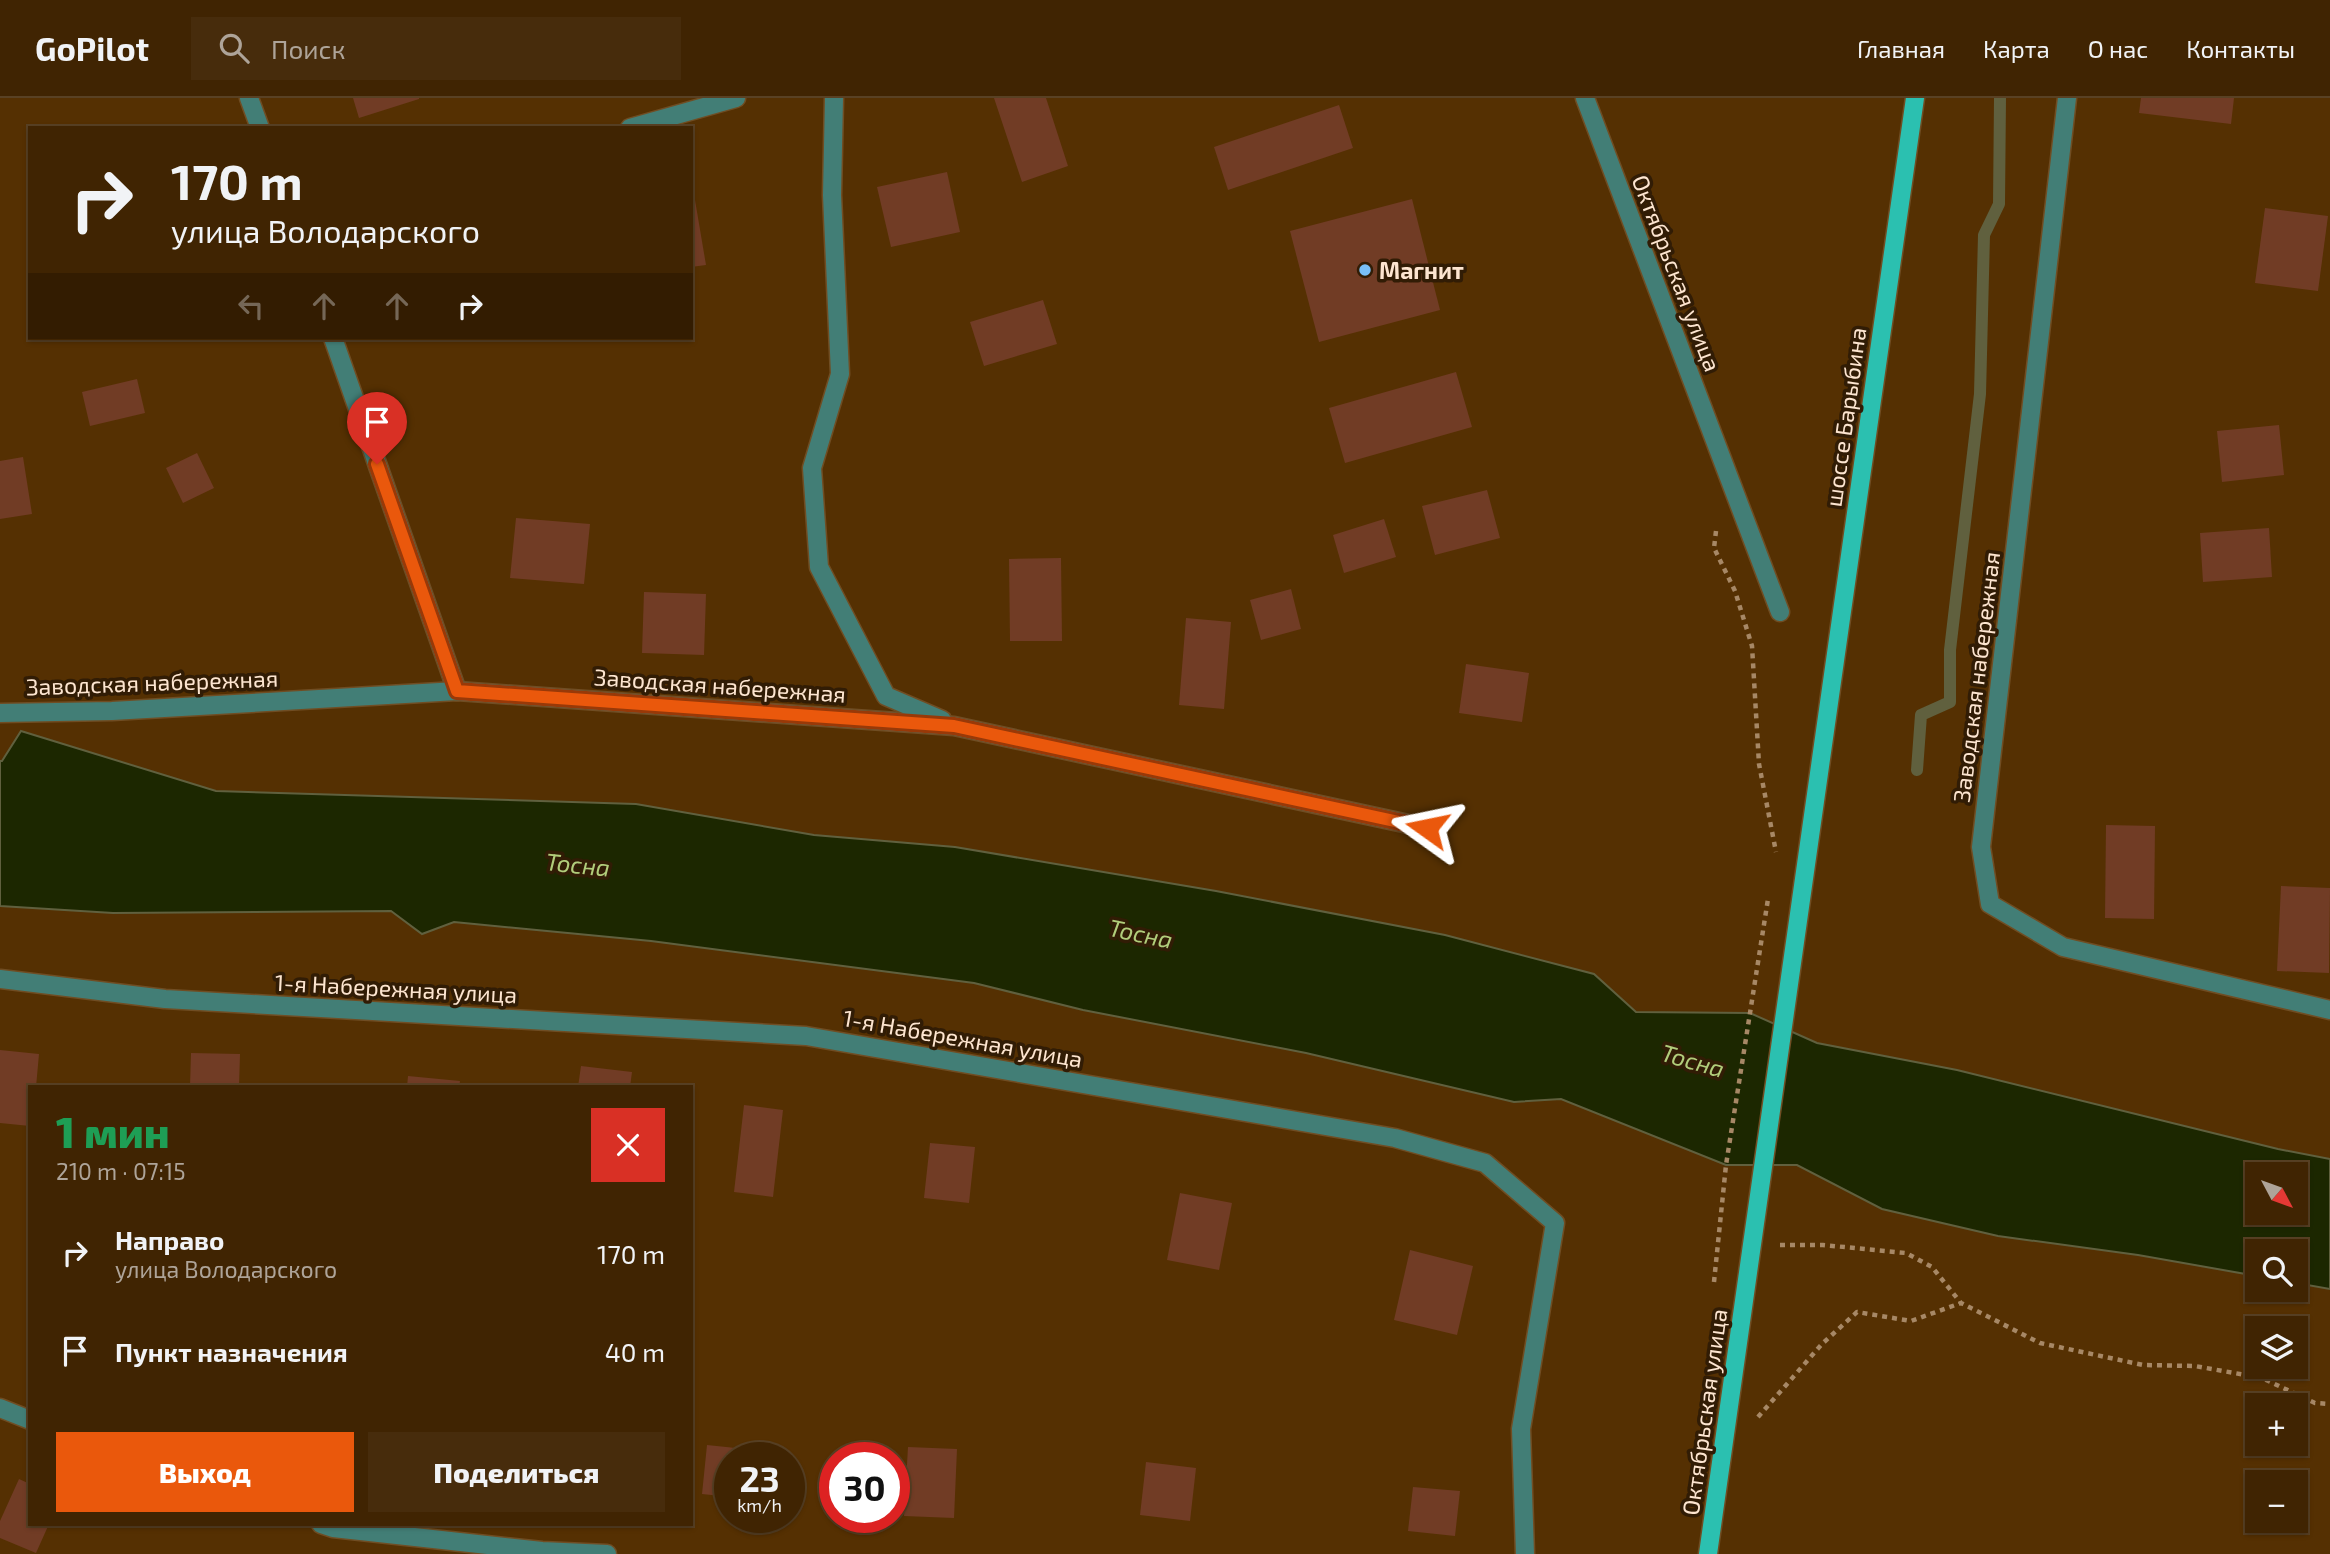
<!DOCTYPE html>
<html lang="ru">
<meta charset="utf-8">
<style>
:root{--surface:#402402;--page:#472c0c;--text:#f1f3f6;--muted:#aea499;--line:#594124;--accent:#ea580c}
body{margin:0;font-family:"Exo 2",sans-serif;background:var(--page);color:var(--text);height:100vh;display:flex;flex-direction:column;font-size:26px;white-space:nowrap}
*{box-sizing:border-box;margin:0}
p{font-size:23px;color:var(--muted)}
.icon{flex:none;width:38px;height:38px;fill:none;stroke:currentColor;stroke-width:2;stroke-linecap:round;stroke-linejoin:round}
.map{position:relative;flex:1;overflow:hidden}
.panel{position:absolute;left:28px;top:987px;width:665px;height:441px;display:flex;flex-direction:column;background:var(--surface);border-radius:0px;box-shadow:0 2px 5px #0004,0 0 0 2px var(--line)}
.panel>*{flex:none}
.top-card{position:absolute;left:28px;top:28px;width:665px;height:214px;border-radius:0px;box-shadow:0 2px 5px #0004,0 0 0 2px var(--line);background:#402402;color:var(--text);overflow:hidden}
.needle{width:46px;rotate:131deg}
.controls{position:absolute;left:2245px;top:1064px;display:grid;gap:14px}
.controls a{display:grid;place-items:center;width:63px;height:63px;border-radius:0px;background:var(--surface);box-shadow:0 2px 5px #0004,0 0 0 2px var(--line);font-size:35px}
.speed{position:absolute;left:714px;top:1344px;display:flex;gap:14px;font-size:35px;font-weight:700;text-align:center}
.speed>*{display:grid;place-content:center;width:91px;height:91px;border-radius:50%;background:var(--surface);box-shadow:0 2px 5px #0004,0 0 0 2px var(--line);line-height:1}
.speed small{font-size:18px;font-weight:400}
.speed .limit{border:10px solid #d22;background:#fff;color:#111}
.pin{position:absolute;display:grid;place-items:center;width:60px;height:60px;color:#fff;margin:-72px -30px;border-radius:50% 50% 50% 0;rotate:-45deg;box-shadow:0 0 7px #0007}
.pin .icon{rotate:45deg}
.me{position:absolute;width:77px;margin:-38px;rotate:282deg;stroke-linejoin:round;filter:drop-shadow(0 0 5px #0008)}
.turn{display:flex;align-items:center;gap:24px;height:147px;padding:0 28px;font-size:32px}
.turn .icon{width:91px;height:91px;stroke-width:2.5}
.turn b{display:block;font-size:49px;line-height:60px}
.lanes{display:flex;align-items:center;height:66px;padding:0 28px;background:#0003;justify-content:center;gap:35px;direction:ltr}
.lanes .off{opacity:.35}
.round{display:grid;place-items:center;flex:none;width:74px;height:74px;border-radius:0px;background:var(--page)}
.overview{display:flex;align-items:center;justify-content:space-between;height:119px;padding:0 28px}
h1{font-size:42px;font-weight:800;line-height:52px;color:#1e9e55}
.action{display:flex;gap:14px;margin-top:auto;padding:14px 28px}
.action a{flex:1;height:80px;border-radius:0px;background:var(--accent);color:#fff;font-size:28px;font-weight:800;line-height:80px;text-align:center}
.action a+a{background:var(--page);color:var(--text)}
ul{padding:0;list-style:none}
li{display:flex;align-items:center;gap:21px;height:98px;padding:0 28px}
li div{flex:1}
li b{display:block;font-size:26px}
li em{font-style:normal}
header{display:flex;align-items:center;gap:42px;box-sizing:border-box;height:98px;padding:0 35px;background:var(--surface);border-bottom:2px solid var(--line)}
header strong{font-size:33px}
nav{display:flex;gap:38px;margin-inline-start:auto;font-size:24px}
.search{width:490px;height:63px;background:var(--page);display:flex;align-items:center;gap:18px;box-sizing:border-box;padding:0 24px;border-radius:0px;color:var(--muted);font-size:26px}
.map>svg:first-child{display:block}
</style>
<header>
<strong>GoPilot</strong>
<div class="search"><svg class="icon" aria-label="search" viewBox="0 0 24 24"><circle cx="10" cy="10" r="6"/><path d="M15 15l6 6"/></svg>Поиск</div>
<nav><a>Главная</a><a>Карта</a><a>О нас</a><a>Контакты</a></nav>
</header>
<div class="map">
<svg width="2330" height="1456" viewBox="0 0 2330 1456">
<rect width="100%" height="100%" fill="#553002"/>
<path fill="#1c2700" stroke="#60603e" stroke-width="2" fill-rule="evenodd" d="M 21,633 L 216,693 L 636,706 L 814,737 L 955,749 L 1216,793 L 1445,837 L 1594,876 L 1636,914 L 1750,915 L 1817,945 L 1957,972 L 2278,1051 L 2330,1061 L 2330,1191 L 2296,1185 L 2296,1153 L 2258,1153 L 2257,1178 L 2138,1157 L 1998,1138 L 1882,1111 L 1797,1067 L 1726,1067 L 1561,1001 L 1514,1004 L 1306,955 L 1083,912 L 974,885 L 651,843 L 454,824 L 422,836 L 391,813 L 113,815 L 0,808 L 0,663 L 2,663 ZM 2258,1076 L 2296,1076 L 2296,1115 L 2258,1115 Z"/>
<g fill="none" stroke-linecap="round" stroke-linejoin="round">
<path stroke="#60603e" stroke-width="12" d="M 1917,672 L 1921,617 L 1950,604 L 1950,552 L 1980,296 L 1984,137 L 1999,106 L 2000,0"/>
</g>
<g fill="#713c25">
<path d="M 353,0 L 419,0 L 419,1 L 359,20 Z"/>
<path d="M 994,0 L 1046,0 L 1068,68 L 1022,84 Z"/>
<path d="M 2141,0 L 2234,0 L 2231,26 L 2139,15 Z"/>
<path d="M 1339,7 L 1353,50 L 1228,92 L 1214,49 Z"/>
<path d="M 947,74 L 960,134 L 891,149 L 877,89 Z"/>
<path d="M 1412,101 L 1440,212 L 1319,244 L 1290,133 Z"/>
<path d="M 695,102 L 706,167 L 691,169 L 691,103 Z"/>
<path d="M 2265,110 L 2328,118 L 2318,193 L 2255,185 Z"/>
<path d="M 1043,202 L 1057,246 L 984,268 L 970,224 Z"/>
<path d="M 1456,274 L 1472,329 L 1345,365 L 1329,310 Z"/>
<path d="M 137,281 L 145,315 L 90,328 L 82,294 Z"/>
<path d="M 2279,327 L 2284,377 L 2222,384 L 2217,333 Z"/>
<path d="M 197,355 L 214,390 L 183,405 L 166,370 Z"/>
<path d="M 23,359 L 32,416 L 0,421 L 0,363 Z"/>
<path d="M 1487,392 L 1500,440 L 1435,457 L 1422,408 Z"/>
<path d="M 516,420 L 590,426 L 584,486 L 510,480 Z"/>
<path d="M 1384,421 L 1396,459 L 1344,475 L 1333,437 Z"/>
<path d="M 2269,430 L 2272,479 L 2203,484 L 2200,435 Z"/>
<path d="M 1061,460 L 1062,543 L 1010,543 L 1009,461 Z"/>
<path d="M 1291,491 L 1301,531 L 1261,542 L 1250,502 Z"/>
<path d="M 644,494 L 706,496 L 704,557 L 642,555 Z"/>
<path d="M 1186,520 L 1231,524 L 1224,611 L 1179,607 Z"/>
<path d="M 1466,566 L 1529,575 L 1522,624 L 1459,615 Z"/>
<path d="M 2106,727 L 2155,728 L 2154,821 L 2105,820 Z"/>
<path d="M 2281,788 L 2330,790 L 2329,875 L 2277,873 Z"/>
<path d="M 0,952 L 39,956 L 36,989 L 30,989 L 30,1028 L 0,1025 Z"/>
<path d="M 191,955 L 240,956 L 239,989 L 190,989 Z"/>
<path d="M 581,968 L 632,974 L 630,989 L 578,989 Z"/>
<path d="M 408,978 L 460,983 L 459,989 L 407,989 Z"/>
<path d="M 744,1007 L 783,1012 L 773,1099 L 734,1094 Z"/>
<path d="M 930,1045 L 975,1049 L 969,1105 L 924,1100 Z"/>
<path d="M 1180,1095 L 1232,1105 L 1219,1172 L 1167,1162 Z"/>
<path d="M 1410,1152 L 1473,1168 L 1457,1237 L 1394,1222 Z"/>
<path d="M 707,1347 L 755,1352 L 754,1360 L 730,1360 L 730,1399 L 702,1396 Z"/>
<path d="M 908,1349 L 957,1351 L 954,1420 L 904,1418 Z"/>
<path d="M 1146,1364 L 1196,1370 L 1190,1423 L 1140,1417 Z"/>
<path d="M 19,1381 L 30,1386 L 30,1426 L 49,1426 L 36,1455 L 0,1440 L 0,1423 Z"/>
<path d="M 1413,1389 L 1460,1393 L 1455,1438 L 1408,1433 Z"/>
</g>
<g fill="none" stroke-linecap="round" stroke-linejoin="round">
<g stroke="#704d23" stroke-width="21">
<g id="minor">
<path d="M 249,0 L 260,30"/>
<path d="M 834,0 L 832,97 L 840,276 L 812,370 L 819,469 L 886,598 L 942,622"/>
<path d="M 1585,0 L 1780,514"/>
<path d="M 2067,0 L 1981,749 L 1990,806 L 2063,849 L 2330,912"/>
<path d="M 630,30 L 736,0"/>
<path d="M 333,240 L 457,593"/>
<path d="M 0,615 L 112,613 L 457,593 L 954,628 L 1427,730"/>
<path d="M 0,881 L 165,901 L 806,938 L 1395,1040 L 1485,1065 L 1555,1125 L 1521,1331 L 1525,1456"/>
<path d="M 0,1310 L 30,1322"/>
<path d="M 321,1426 L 333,1430 L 542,1453 L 607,1456"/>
</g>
</g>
<g stroke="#704d23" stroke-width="21">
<path id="major" d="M 1708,1456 L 1915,0"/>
</g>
<g stroke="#a78866" stroke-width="4.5" stroke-dasharray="5 5" stroke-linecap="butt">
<path d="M 1716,433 L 1714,450 L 1735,493 L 1752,548 L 1759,666 L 1776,754"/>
<path d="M 1780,1147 L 1823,1147 L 1906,1155 L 1932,1169 L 1961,1205 L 2040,1245 L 2143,1267 L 2195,1268 L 2262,1280 L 2315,1305 L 2330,1306"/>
<path d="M 1714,1184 L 1726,1067 L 1768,801"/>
<path d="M 1758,1319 L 1822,1246 L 1857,1214 L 1911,1223 L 1961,1205"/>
</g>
<use href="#minor" stroke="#427e76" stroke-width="18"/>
<use href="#major" stroke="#2bc0b0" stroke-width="18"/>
</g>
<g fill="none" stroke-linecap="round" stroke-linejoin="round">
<g stroke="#983908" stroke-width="18">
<path id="route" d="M 377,366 L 457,593 L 954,628 L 1427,730"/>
</g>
<use href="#route" stroke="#ea580c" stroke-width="12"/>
</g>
<circle fill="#79bff8" stroke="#311c05" stroke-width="2.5" cx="1365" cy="172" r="7"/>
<g text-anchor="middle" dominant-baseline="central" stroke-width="7" stroke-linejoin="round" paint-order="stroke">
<g font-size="23" font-weight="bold" fill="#fde5d0" stroke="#311c05" text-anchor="start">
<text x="1379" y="172">Магнит</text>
</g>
<g font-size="23" fill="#fde5d0" stroke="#311c05">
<text transform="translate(1677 175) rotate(69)">Октябрьская улица</text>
<text transform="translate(1845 319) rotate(-82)">шоссе Барыбина</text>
<text transform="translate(1976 579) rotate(-83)">Заводская набережная</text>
<text transform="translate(152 584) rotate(-2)">Заводская набережная</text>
<text transform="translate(720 587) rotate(4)">Заводская набережная</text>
<text transform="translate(396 890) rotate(3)">1-я Набережная улица</text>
<text transform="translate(963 940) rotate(10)">1-я Набережная улица</text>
<text transform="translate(1704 1314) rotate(-82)">Октябрьская улица</text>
</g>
<g font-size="24" font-style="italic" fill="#b1cd7b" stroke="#311c05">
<text transform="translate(578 766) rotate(6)">Тосна</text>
<text transform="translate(1141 835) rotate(12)">Тосна</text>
<text transform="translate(1693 962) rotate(16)">Тосна</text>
</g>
</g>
</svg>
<div class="controls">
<a><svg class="needle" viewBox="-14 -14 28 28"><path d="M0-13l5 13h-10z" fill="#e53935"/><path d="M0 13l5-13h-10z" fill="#aea499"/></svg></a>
<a><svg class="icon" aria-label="search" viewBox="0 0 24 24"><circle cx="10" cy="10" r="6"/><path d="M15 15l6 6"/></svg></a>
<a><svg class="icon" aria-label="layers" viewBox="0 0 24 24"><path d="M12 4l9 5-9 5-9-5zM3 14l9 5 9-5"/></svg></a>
<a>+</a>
<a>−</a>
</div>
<div class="speed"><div>23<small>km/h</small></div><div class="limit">30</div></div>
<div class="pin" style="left:377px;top:366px;background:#d93025"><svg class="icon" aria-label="arrive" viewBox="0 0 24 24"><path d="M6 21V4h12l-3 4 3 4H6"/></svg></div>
<svg class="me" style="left:1427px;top:730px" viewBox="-20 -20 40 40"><path d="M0-17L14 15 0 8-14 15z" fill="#ea580c" stroke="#fff" stroke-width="4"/></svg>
<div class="top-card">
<div class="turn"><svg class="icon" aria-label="right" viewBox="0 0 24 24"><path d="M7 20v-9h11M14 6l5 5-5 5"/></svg><div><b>170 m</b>улица Володарского</div></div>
<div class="lanes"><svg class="icon off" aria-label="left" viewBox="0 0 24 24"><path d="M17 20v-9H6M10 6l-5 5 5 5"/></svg><svg class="icon off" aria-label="ahead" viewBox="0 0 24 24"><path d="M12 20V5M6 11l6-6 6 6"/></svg><svg class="icon off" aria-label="ahead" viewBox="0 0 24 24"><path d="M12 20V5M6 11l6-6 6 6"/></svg><svg class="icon" aria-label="right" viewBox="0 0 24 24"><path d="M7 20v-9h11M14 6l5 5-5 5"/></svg></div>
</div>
<section class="panel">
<div class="overview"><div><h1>1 мин</h1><p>210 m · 07:15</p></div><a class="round" style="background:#d93025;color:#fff"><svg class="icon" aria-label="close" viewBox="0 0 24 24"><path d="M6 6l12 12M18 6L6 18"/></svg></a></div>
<ul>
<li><svg class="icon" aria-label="right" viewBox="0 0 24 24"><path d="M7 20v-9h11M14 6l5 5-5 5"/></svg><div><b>Направо</b><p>улица Володарского</p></div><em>170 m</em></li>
<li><svg class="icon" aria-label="arrive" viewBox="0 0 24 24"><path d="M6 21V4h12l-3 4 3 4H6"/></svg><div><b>Пункт назначения</b></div><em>40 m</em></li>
</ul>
<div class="action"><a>Выход</a><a>Поделиться</a></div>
</section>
</div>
